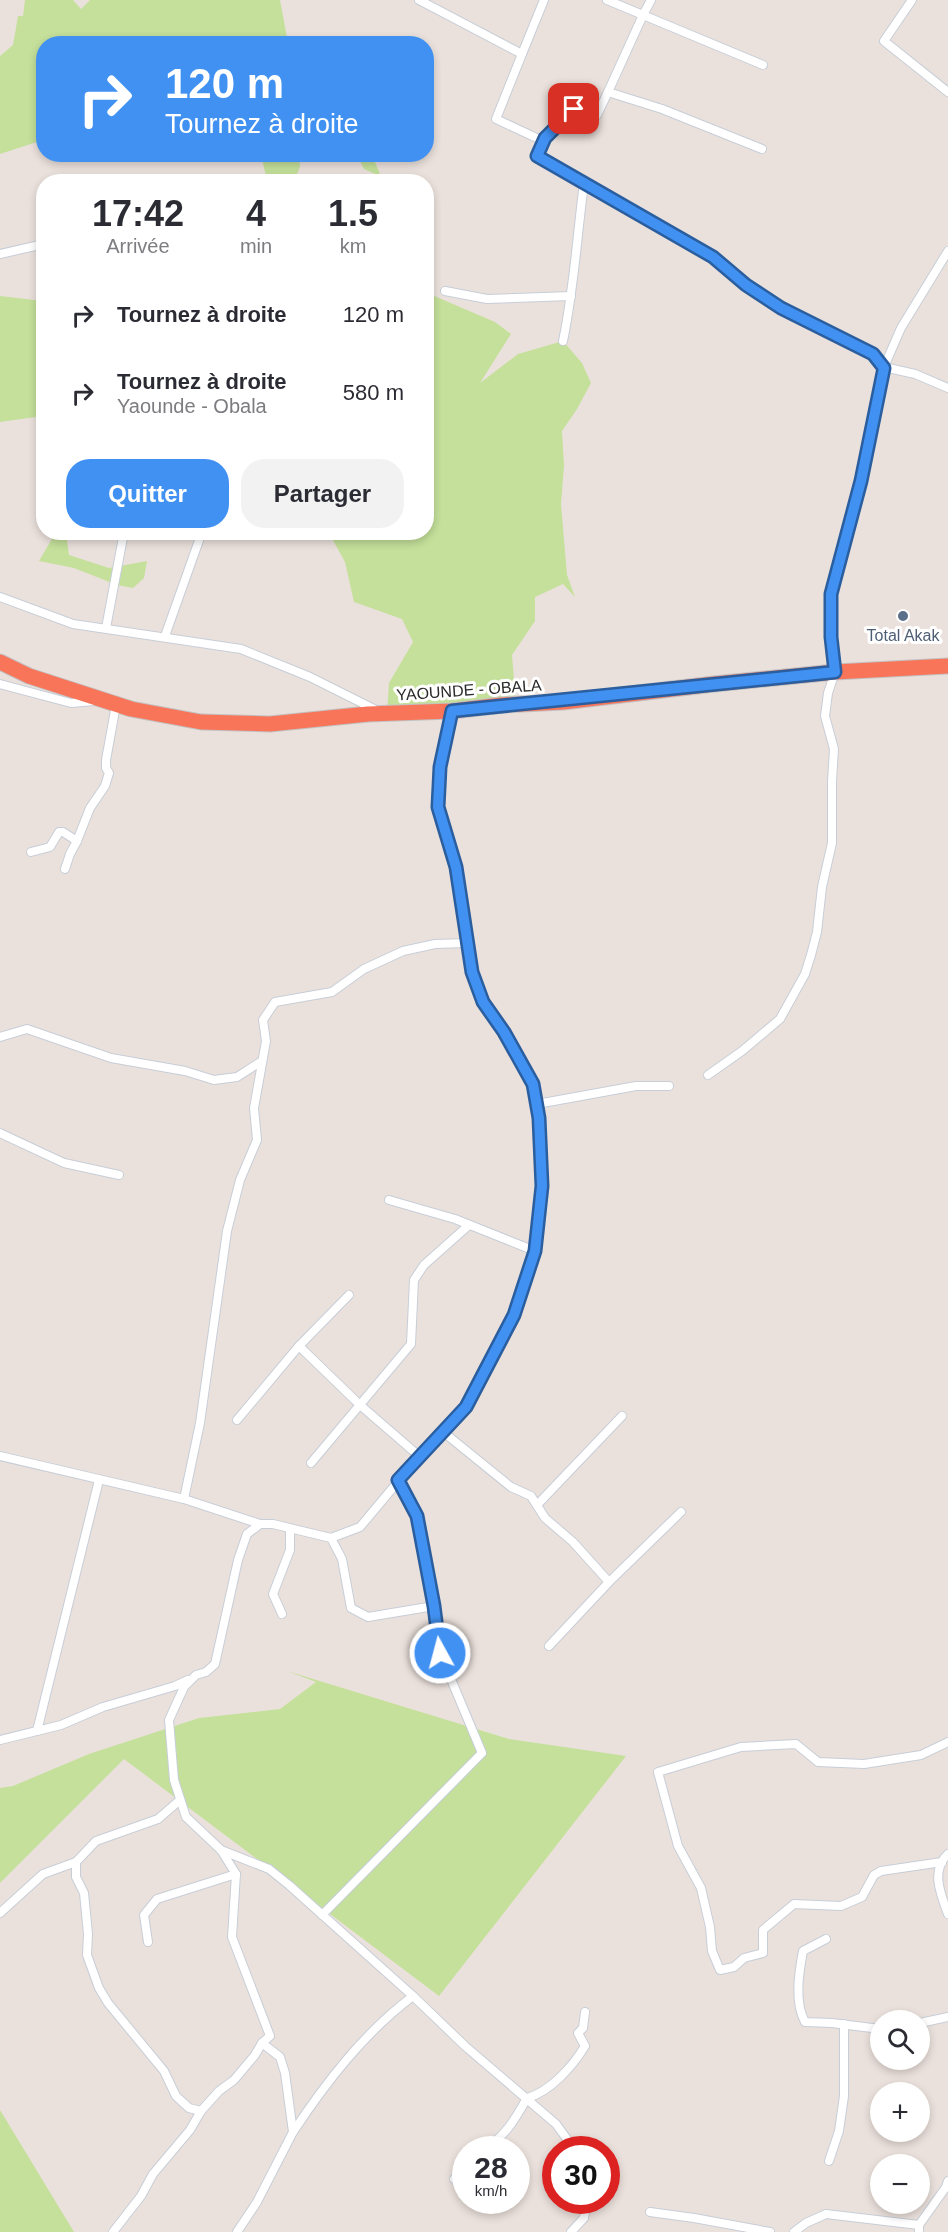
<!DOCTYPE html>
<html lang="fr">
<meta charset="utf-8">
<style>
:root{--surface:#fff;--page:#f2f2f3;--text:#2b2b33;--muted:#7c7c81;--accent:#4191f3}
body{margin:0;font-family:Helvetica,sans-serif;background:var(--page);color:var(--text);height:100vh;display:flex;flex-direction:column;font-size:22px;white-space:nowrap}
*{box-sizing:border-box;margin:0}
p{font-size:20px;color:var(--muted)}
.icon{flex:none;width:33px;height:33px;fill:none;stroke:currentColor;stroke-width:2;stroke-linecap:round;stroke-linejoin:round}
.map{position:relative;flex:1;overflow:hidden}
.drawer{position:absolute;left:36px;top:174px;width:398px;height:366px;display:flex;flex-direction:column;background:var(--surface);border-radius:24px;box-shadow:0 3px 9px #0003}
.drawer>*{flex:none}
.banner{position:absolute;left:36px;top:36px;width:398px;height:126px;border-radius:24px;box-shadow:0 3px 9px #0003;background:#4191f3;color:#fff;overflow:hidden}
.fabs{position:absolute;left:870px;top:2010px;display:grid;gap:12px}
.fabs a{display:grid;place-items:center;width:60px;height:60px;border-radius:50%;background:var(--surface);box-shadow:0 3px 9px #0003;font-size:30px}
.speed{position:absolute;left:452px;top:2136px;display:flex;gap:12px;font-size:30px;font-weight:700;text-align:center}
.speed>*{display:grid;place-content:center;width:78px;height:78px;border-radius:50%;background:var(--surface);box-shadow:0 3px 9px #0003;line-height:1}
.speed small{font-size:15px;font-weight:400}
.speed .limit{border:9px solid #d22;background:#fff;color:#111}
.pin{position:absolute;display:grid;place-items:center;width:51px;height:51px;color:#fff;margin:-26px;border-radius:12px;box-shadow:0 3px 9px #0006}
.me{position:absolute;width:66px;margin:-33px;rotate:353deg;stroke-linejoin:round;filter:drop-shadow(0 0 4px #0008)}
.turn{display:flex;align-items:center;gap:21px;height:126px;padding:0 30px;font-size:27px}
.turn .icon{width:78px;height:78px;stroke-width:2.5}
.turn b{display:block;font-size:42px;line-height:51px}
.eta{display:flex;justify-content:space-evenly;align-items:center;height:102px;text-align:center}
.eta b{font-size:36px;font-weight:700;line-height:42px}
.cta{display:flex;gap:12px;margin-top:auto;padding:12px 30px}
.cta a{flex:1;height:69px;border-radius:24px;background:var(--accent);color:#fff;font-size:24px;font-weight:700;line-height:69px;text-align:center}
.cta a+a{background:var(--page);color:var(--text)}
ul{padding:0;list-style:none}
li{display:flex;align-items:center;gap:18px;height:78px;padding:0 30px}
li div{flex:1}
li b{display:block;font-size:22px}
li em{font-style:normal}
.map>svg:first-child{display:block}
</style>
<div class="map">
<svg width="948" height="2232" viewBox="0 0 948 2232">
<rect width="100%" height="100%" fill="#ebe1dc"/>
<g fill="#c4e09a">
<path d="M 25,0 L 73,0 L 81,9 L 90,0 L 280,0 L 288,43 L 44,44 L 43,140 L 0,154 L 0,56 L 13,45 L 18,16 L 23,16 Z"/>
<path d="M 256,155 L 299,155 L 300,167 L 294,181 L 267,181 L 263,163 Z"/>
<path d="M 357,155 L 372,155 L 383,181 L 380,176 L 364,169 Z"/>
<path d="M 426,282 L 432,295 L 495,322 L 511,334 L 480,383 L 518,354 L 563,341 L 582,363 L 591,383 L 577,409 L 562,431 L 564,466 L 561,504 L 567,575 L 575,597 L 563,584 L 535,597 L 535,621 L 512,655 L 516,705 L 387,715 L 389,683 L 413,642 L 402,619 L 354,602 L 345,562 L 329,533 L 426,532 Z"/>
<path d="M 0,296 L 43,301 L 43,416 L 0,422 Z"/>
<path d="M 56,532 L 66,533 L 69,555 L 109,568 L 147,561 L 144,578 L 133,588 L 117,585 L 74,568 L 39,561 Z"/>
<path d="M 287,1671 L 509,1739 L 626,1756 L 439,1996 L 124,1759 L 0,1883 L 0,1788 L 13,1786 L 89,1754 L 199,1718 L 280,1709 L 316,1682 Z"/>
<path d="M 0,2110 L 74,2232 L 0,2232 Z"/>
</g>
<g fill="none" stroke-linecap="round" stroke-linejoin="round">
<g stroke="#c7ced7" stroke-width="10">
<g id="street">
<path d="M 419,0 L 522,54 L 496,119 L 543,141 L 537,156 L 713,257 L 746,285 L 781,308 L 873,354 L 884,367 L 915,374 L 948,388"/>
<path d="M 607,0 L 643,15 L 608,92 L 662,109 L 762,149"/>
<path d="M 651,0 L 643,15 L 763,65"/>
<path d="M 912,0 L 884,41 L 948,92"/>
<path d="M 522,54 L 544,0"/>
<path d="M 543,141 L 574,109 L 597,115 L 608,92"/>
<path d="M 0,254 L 44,244"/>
<path d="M 445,291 L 487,299 L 571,296"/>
<path d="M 563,341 C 574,289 577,236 584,183"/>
<path d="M 0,597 L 73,624 L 241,649 L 310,677 L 378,711"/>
<path d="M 106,628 L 124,532"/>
<path d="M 165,636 L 202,532"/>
<path d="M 0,684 L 71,703 L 95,701"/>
<path d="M 31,852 L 50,847 L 59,832 L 63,832 L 77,841 L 90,808 L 105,786 L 109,773 L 106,768 L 106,760 L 116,705"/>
<path d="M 65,869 L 70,854 L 77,841"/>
<path d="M 0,1037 L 27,1029 L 111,1058 L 185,1071 L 214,1080 L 237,1077 L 262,1061"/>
<path d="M 708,1075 L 742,1051 L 780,1019 L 805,974 L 811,955 L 817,932 L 822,887 L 832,843 L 832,781 L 834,749 L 825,716 L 828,693 L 835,672 L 831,637 L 831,594 L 861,481 L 884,367 L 901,328 L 948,251"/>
<path d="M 537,1104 L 636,1086 L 669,1086"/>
<path d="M 0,1133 L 64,1163 L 119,1175"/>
<path d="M 389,1200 L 455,1219 L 535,1251"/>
<path d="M 299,1346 L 360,1405 L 419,1456"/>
<path d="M 237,1420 L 299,1346 L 349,1295"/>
<path d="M 442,1431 L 511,1487 L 531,1496 L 545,1518 L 573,1542 L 609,1582"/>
<path d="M 0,1456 L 184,1499 L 260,1524"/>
<path d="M 311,1463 L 411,1344 L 414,1280 L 424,1265 L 469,1225"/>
<path d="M 184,1499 L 200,1423 L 227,1231 L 240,1180 L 257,1140 L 254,1108 L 266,1041 L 263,1020 L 275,1002 L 332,992 L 364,969 L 403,951 L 435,944 L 467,943"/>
<path d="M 537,1505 L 622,1416"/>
<path d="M 331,1538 L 342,1559 L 351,1608 L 368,1617 L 434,1606"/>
<path d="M 282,1614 L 273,1594 L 290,1550 L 290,1529"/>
<path d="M 549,1646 L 609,1582 L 681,1512"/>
<path d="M 37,1731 L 99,1480"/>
<path d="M 0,1740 L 61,1725 L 103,1707 L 175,1686 L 188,1680"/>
<path d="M 221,1850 L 269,1869 L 289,1885 L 413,1996 L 465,2046 L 556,2124 L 575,2150"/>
<path d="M 948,1854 C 930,1870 941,1895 948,1914"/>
<path d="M 76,1862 L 76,1877 L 84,1893 L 88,1934 L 87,1955 L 99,1988 L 108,2003 L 164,2071 L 176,2096 L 189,2108 L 201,2111"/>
<path d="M 942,1862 L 881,1871 L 874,1875 L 862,1897 L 841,1906 L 794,1904 L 763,1930 L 763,1953 L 744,1958 L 734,1967 L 720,1970 L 712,1951 L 710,1927 L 701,1888 L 678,1846 L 658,1772 L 741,1747 L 796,1744 L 818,1762 L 864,1764 L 921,1755 L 948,1742"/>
<path d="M 0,1913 L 43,1874 L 76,1862 L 96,1841 L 158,1819 L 180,1800"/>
<path d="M 322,1915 L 482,1753 L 440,1653 L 434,1606 L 417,1516 L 398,1481"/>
<path d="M 826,1939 L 803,1951 C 799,1972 794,2002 805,2022 L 832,2023 L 880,2029"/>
<path d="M 148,1942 L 144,1915 L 157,1899 L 236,1874"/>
<path d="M 920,2023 L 948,2017"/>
<path d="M 293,2132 C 327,2081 364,2033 413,1996"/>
<path d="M 482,2150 C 503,2140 516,2118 527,2098 C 550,2092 573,2066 585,2046 L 578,2033 L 583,2028 L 585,2012"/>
<path d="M 829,2161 L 839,2131 L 844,2096 L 844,2024"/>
<path d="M 454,2179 L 465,2168"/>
<path d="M 650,2212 L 694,2218 L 770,2232"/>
<path d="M 113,2232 L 141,2196 L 153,2174 L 190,2130 L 201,2111 L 219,2091 L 234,2080 L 255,2055 L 262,2043"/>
<path d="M 237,2232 L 257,2202 L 293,2132 L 285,2073 L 280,2057 L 262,2043 L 270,2036 L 232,1937 L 236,1874 L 221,1850 L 186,1817 L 174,1780 L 169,1720 L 184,1687 L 196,1675 L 206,1672 L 215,1664 L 238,1560 L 247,1534 L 260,1524 L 273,1524 L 331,1538 L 360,1527 L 427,1447 L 466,1407 L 514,1315 L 535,1251 L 542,1186 L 539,1118 L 533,1084 L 504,1032 L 483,1002 L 473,972 L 455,866 L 438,807 L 439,767 L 452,711"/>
<path d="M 571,2232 L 584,2218 L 587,2200"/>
<path d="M 794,2232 L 806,2223 L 826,2214 L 919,2225"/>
<path d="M 919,2232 L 919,2225 L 946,2187 L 948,2181"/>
</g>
</g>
<g stroke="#c3c3c3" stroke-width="17">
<path id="highway" d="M 0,662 L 29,676 L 131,709 L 201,722 L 270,724 L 368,714 L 452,711 L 502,705 L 563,702 L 714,684 L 835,672 L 948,666"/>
</g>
<use href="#street" stroke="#fff" stroke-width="8"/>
<use href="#highway" stroke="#f8755a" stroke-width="15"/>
</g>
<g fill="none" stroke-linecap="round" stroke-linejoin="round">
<g stroke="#2a5e9e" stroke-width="15">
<path id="route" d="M 440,1653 L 434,1606 L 417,1516 L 398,1480 L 466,1407 L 514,1315 L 535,1251 L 542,1186 L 539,1118 L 533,1084 L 504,1032 L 483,1002 L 472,972 L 456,867 L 438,807 L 440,767 L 452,711 L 835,672 L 831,637 L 831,594 L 861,481 L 884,368 L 873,354 L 781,308 L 746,285 L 713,257 L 537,156 L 545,138 L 574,109"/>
</g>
<use href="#route" stroke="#4191f3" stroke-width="10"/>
</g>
<circle fill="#5c6f8a" stroke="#fff" stroke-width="2" cx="903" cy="616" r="6"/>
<g text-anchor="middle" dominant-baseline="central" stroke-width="6" stroke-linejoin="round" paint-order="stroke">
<g font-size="16" fill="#4e5e75" stroke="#fff">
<text x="903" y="635">Total Akak</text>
</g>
<g font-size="16" fill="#2a2a2a" stroke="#fff">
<text transform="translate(469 690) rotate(-4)">YAOUNDE - OBALA</text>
</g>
</g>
</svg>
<div class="fabs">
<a><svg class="icon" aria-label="search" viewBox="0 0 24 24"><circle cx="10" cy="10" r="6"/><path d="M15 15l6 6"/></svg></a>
<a>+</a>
<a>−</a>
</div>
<div class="speed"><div>28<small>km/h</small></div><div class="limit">30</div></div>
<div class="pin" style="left:574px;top:109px;background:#d93025"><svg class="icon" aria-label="arrive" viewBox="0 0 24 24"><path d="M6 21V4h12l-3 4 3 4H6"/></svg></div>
<svg class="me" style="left:440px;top:1653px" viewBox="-20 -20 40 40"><circle r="17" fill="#4191f3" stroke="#fff" stroke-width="3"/><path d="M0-11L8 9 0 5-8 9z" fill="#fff"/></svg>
<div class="banner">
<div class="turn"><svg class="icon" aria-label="right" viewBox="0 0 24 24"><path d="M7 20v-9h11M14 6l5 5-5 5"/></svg><div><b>120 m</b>Tournez à droite</div></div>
</div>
<section class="drawer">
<div class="eta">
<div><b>17:42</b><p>Arrivée</p></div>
<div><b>4</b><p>min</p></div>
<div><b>1.5</b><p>km</p></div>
</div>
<ul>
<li><svg class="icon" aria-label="right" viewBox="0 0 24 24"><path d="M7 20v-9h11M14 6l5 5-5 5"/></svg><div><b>Tournez à droite</b></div><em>120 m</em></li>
<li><svg class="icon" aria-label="right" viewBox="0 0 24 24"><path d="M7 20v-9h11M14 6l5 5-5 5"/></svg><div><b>Tournez à droite</b><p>Yaounde - Obala</p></div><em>580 m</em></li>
</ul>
<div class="cta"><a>Quitter</a><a>Partager</a></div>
</section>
</div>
